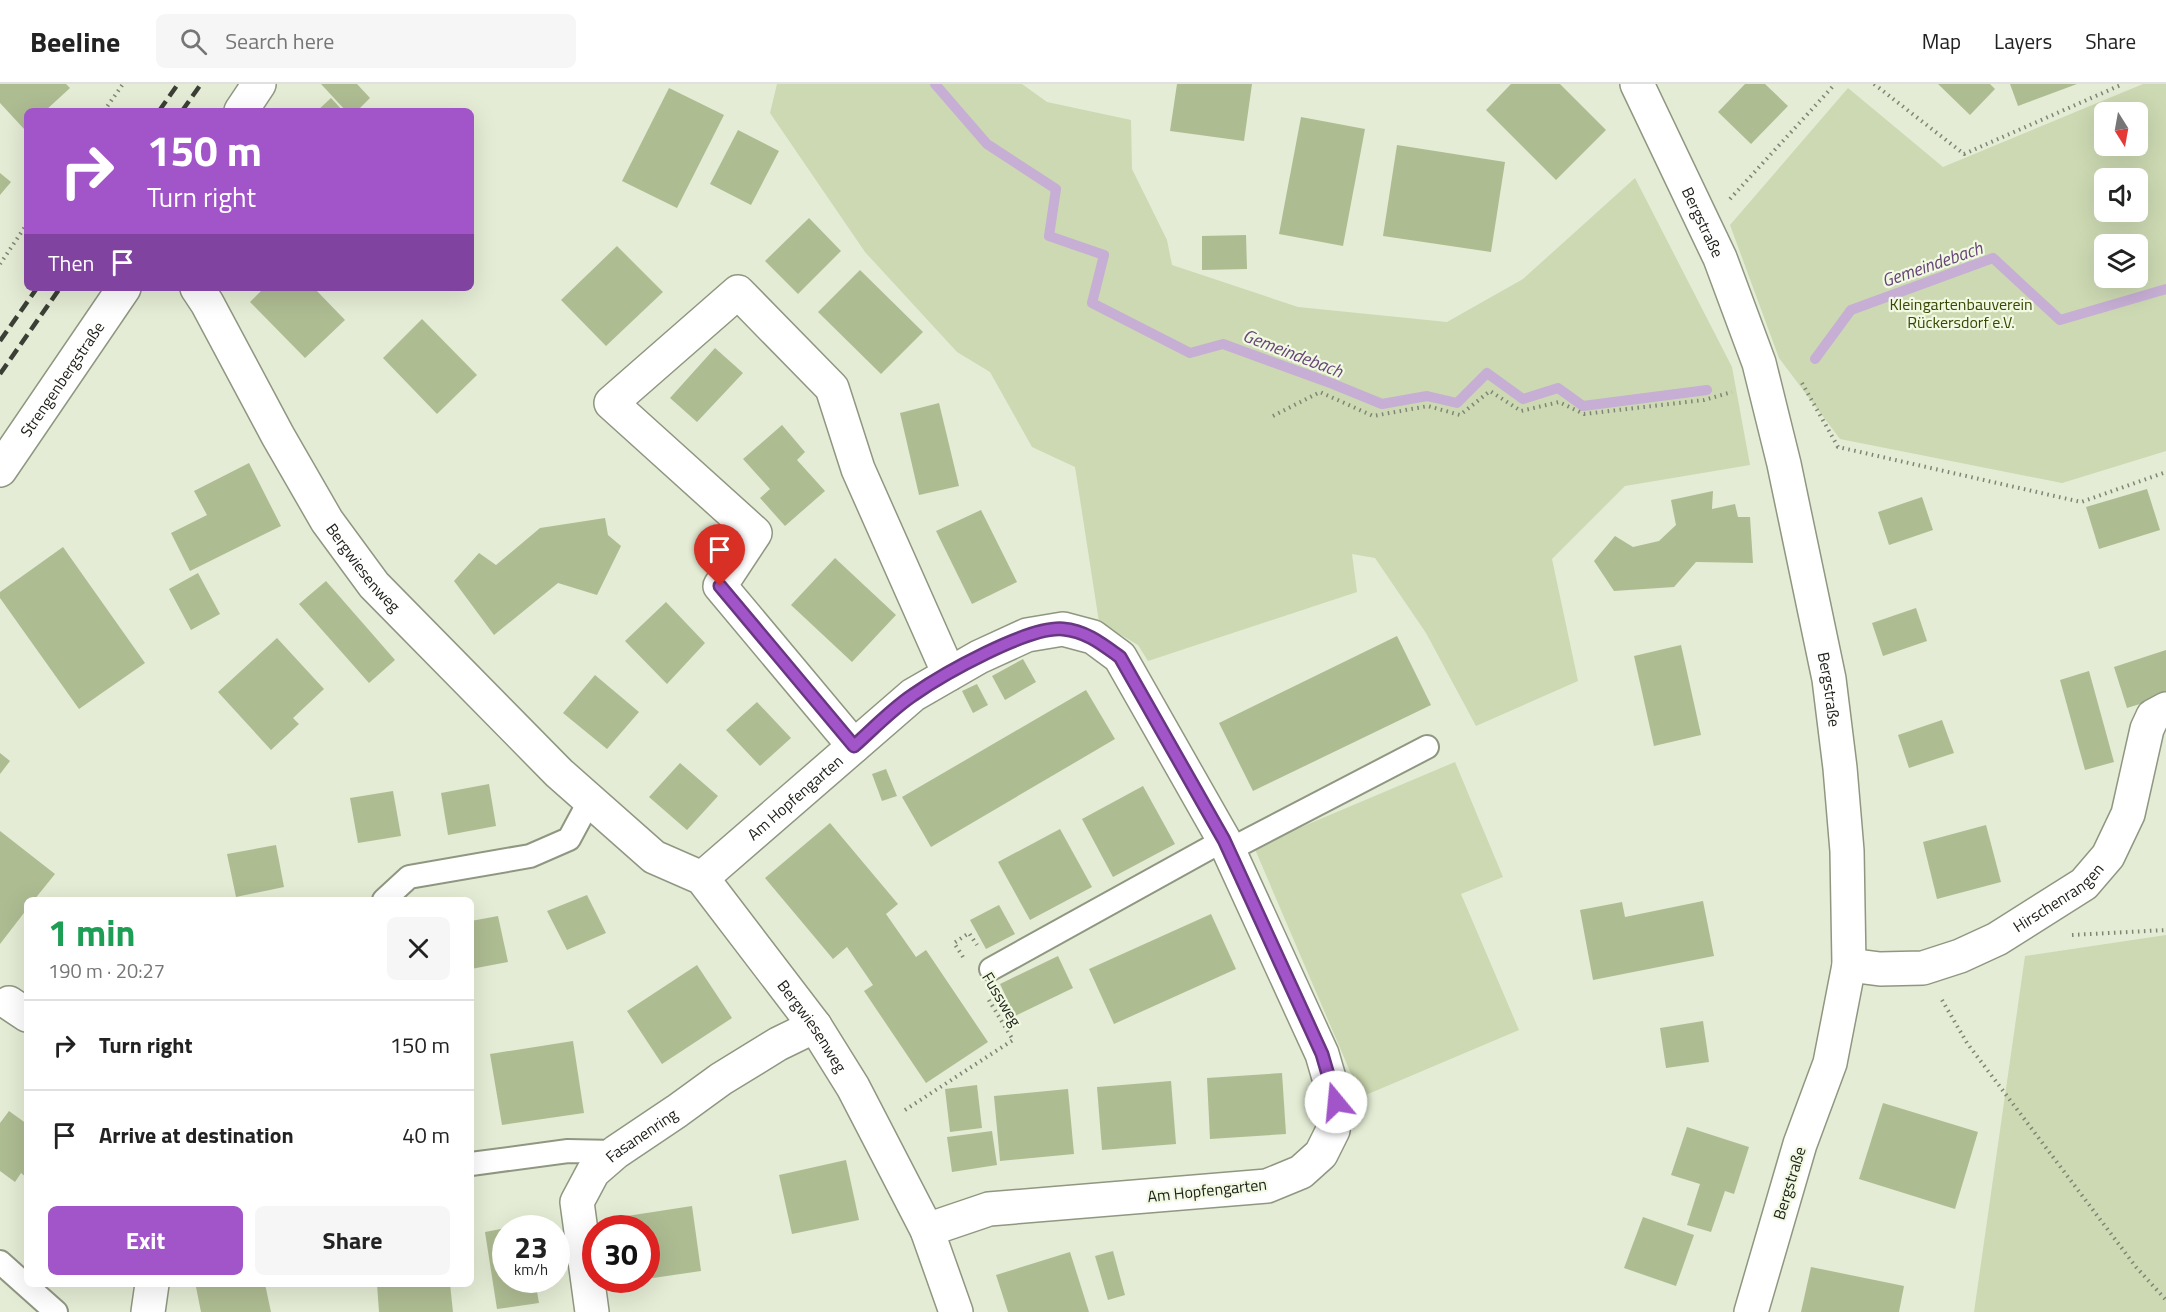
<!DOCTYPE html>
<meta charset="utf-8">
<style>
:root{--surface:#fff;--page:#f6f6f6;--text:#222;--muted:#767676;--line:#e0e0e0;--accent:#a155c8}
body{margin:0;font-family:"Titillium Web",sans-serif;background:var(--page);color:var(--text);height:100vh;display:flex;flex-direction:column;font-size:22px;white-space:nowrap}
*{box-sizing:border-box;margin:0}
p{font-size:20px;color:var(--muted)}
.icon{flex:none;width:33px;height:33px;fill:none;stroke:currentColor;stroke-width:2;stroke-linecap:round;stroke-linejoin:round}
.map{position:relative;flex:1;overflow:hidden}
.sheet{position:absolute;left:24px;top:813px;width:450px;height:390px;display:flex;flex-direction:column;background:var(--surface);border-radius:9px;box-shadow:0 6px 24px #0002}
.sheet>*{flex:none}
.hud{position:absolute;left:24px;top:24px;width:450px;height:183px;border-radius:9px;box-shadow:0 6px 24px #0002;background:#a155c8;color:#fff;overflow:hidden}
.needle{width:39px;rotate:169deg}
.tools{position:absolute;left:2094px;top:18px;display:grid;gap:12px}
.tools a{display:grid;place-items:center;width:54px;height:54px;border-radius:9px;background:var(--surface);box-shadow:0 6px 24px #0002;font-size:30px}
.speed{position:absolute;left:492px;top:1131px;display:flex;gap:12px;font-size:30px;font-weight:700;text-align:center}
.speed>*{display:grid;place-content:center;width:78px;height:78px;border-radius:50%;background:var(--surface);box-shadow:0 6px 24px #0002;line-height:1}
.speed small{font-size:15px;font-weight:400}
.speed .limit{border:9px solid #d22;background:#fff;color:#111}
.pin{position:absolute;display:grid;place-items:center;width:51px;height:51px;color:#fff;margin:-62px -26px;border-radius:50% 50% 50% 0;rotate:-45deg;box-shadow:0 0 6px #0007}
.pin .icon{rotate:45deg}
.me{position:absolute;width:66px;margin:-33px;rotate:343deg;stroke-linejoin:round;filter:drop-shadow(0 0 4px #0008)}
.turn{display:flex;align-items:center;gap:21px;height:126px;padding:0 24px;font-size:27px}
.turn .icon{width:78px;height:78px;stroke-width:2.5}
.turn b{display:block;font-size:42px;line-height:51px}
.then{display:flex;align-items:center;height:57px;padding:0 24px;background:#0003;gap:12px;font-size:22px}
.round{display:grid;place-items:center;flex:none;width:63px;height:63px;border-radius:9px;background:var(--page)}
.head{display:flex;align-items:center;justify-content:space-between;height:102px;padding:0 24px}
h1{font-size:36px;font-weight:700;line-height:45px;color:#1e9e55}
.action{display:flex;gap:12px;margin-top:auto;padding:12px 24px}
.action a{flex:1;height:69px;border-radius:9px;background:var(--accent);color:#fff;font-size:24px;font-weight:700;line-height:69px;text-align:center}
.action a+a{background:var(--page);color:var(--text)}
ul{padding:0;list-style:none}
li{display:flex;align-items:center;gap:18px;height:90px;padding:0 24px;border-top:2px solid var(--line)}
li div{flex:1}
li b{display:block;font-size:22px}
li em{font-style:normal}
header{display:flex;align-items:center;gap:36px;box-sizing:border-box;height:84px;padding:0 30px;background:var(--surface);border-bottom:2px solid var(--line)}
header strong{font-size:28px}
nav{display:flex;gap:33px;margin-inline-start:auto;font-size:21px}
.search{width:420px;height:54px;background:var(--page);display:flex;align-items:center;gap:15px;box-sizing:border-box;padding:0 21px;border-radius:9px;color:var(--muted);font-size:22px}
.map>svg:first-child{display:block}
</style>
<header>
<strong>Beeline</strong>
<div class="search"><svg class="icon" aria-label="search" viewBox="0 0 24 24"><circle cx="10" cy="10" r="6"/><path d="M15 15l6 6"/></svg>Search here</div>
<nav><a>Map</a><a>Layers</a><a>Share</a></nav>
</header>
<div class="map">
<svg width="2166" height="1228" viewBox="0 0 2166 1228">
<rect width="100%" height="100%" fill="#e4ecd5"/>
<g fill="#ccd9b2" fill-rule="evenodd">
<path d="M 777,0 L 1022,0 L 1047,18 L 1131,36 L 1132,85 L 1167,156 L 1172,181 L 1298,223 L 1447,238 L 1523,195 L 1635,94 L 1732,283 L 1750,381 L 1625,402 L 1552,475 L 1578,597 L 1476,642 L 1426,549 L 1375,474 L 1352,470 L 1357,508 L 1148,577 L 1138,561 L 1099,538 L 1075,383 L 1032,363 L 990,288 L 957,268 L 865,168 L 770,29 Z"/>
<path d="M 2143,0 L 2166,0 L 2166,367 L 2062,399 L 1840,355 L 1779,274 L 1730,141 L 1848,4 L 1943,83 ZM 2104,28 L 2138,28 L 2138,62 L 2104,62 ZM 2104,94 L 2138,94 L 2138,128 L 2104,128 ZM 2104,160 L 2138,160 L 2138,194 L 2104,194 Z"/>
<path d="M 1455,678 L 1503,793 L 1461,810 L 1519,946 L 1361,1013 L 1254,763 Z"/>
<path d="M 2166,851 L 2166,1228 L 1974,1228 L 2025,872 Z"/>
</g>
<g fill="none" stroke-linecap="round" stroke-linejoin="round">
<g stroke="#c6aed4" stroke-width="10">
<path d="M 935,0 L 987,60 L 1056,105 L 1049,152 L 1104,171 L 1092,219 L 1190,269 L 1223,260 L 1333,300 L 1382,320 L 1427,312 L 1457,319 L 1487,289 L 1523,315 L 1558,304 L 1583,322 L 1707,306"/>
<path d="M 1815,275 L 1851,226 L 1993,174 L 2060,236 L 2166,205"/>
</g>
</g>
<g fill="#aebc92">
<path d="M 0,0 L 66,0 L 70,4 L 45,27 L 27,27 L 25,46 L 0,19 Z"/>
<path d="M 321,0 L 357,0 L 370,14 L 357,27 L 346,27 Z"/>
<path d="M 1177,0 L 1252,0 L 1244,57 L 1170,47 Z"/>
<path d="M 1511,0 L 1560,0 L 1606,46 L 1556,96 L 1486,26 Z"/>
<path d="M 1745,0 L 1765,0 L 1788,22 L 1751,60 L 1718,28 Z"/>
<path d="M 1938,0 L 1990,0 L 1995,5 L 1970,31 Z"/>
<path d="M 2010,0 L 2077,0 L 2018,22 Z"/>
<path d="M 669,4 L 724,31 L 677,124 L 622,97 Z"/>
<path d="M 331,14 L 343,27 L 317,27 Z"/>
<path d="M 1301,33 L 1365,45 L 1343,162 L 1279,150 Z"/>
<path d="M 738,46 L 779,67 L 751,121 L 710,100 Z"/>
<path d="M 1397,61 L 1505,78 L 1491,168 L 1383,152 Z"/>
<path d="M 0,89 L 11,98 L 0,111 Z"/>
<path d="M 809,134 L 841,167 L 798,210 L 765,177 Z"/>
<path d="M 1246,151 L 1247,185 L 1202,186 L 1202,152 Z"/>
<path d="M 617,162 L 663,208 L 606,262 L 561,216 Z"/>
<path d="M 860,186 L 923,248 L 881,290 L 818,228 Z"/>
<path d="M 264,204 L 314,204 L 345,236 L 305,274 L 250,218 Z"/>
<path d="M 422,235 L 477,291 L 437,330 L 383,274 Z"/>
<path d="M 715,264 L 743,289 L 697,338 L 670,314 Z"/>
<path d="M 939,319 L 959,402 L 919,411 L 900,329 Z"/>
<path d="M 782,341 L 805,368 L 797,376 L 825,407 L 785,442 L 760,414 L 770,405 L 743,375 Z"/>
<path d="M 249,379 L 281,442 L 190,487 L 171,449 L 207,431 L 194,407 Z"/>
<path d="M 2147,405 L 2160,446 L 2099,465 L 2086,423 Z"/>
<path d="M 1713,407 L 1712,425 L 1735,420 L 1738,433 L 1750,433 L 1753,479 L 1696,478 L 1674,503 L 1614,507 L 1594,477 L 1615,452 L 1633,463 L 1659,457 L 1676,441 L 1671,416 Z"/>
<path d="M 1922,413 L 1933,446 L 1889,461 L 1878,428 Z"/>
<path d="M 981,426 L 1017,498 L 972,520 L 936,447 Z"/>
<path d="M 605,434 L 608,451 L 621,462 L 597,511 L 558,499 L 494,551 L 454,497 L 479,469 L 496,481 L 540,444 Z"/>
<path d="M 63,463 L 145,579 L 79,625 L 0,514 L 0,508 Z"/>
<path d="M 835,474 L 896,531 L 852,578 L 791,521 Z"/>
<path d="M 198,489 L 220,530 L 191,546 L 169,505 Z"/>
<path d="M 326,497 L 395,576 L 369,599 L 299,520 Z"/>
<path d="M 666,518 L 705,559 L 667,600 L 625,557 Z"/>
<path d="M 1916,524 L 1927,557 L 1883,572 L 1872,539 Z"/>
<path d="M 1397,552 L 1431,621 L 1253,707 L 1219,639 Z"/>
<path d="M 277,554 L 324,605 L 293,634 L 299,640 L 271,666 L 218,608 Z"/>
<path d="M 1681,561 L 1701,651 L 1654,662 L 1634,572 Z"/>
<path d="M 2166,566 L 2166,612 L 2127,624 L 2114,583 Z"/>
<path d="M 1023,575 L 1036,598 L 1005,616 L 992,592 Z"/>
<path d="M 2089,587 L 2114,678 L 2085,686 L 2060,596 Z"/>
<path d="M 595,591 L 639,628 L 607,665 L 563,629 Z"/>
<path d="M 977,600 L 988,621 L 973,629 L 962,607 Z"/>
<path d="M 1086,606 L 1115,655 L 931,763 L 902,713 Z"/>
<path d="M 757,618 L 791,654 L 760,682 L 726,646 Z"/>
<path d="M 1942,636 L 1954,669 L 1909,684 L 1898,651 Z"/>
<path d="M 0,669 L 10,677 L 0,690 Z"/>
<path d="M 680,679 L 718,712 L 687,746 L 649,713 Z"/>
<path d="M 886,685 L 897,712 L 882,717 L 872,690 Z"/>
<path d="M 489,700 L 496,742 L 448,751 L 441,709 Z"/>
<path d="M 1143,702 L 1175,760 L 1113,793 L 1082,735 Z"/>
<path d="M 393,707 L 401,752 L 358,759 L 350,714 Z"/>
<path d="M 830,739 L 898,820 L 886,830 L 916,873 L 926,866 L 988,958 L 926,999 L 864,907 L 873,901 L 847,863 L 833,875 L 765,794 Z"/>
<path d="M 1986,741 L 2001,798 L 1937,815 L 1923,758 Z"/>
<path d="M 1060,745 L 1092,803 L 1030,836 L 998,778 Z"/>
<path d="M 0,747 L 55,790 L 34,816 L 27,816 L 27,825 L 0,860 Z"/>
<path d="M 276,761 L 284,803 L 236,813 L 227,770 Z"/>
<path d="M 587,811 L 606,849 L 567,866 L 547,827 Z"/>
<path d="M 1703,817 L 1714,872 L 1593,896 L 1580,826 L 1622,818 L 1625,833 Z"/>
<path d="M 999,821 L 1015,850 L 986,865 L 970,836 Z"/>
<path d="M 1211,830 L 1236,885 L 1114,940 L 1089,885 Z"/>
<path d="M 498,832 L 508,878 L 471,885 L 471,837 Z"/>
<path d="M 1058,872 L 1073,904 L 1015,932 L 1000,900 Z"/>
<path d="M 697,881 L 732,934 L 662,980 L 627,927 Z"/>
<path d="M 1703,937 L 1709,978 L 1666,984 L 1660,944 Z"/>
<path d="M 573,957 L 584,1029 L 502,1041 L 490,970 Z"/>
<path d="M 1282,989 L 1286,1050 L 1210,1055 L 1207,994 Z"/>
<path d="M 1171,997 L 1176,1060 L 1102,1066 L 1097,1003 Z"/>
<path d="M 977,1001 L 982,1044 L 950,1048 L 945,1005 Z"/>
<path d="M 1068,1005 L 1074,1070 L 1000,1077 L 994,1012 Z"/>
<path d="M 1883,1019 L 1978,1048 L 1955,1125 L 1859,1095 Z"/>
<path d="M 9,1027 L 27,1040 L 27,1094 L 21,1089 L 15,1098 L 0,1087 L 0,1039 Z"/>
<path d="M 1687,1043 L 1749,1063 L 1734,1110 L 1725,1107 L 1711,1148 L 1687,1141 L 1700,1100 L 1671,1091 Z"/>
<path d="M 992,1047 L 997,1081 L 952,1088 L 947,1053 Z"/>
<path d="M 846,1076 L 859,1136 L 792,1150 L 779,1091 Z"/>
<path d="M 692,1122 L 701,1187 L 646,1195 L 646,1144 L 629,1144 L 627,1132 Z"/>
<path d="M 1643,1133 L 1694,1151 L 1676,1202 L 1624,1184 Z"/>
<path d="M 506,1144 L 506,1196 L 535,1196 L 539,1219 L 497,1225 L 485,1148 Z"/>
<path d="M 1113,1167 L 1125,1211 L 1108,1216 L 1095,1172 Z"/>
<path d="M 1070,1168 L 1089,1228 L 1008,1228 L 996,1191 Z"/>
<path d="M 1811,1183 L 1904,1202 L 1899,1228 L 1801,1228 Z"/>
<path d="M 213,1200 L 265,1200 L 271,1228 L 201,1228 L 196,1203 Z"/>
<path d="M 377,1200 L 450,1200 L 453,1228 L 379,1228 Z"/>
</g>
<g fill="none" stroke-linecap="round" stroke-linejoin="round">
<g stroke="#8f9781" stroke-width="26">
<g id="lane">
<path d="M 1229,766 L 1427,663"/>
<path d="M 384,816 L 409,793 L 530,772 L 569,755 L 590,716"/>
<path d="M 991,885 L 1224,756"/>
<path d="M 471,1080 L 568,1067 L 616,1068"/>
<path d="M 0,1178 L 56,1228"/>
</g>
</g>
<g stroke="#8f9781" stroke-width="36">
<g id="street">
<path id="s1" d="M 1637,0 L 1720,174 L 1759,279 L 1784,380 L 1829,595 L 1840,684 L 1847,767 L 1849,881 L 1830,979 L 1800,1060 L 1751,1228"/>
<path d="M 241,27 L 259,0"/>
<path id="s2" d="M 197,204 L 207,219 L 278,352 L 327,437 L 374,501 L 559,689 L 654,773 L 702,794 L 815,942 L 853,1003 L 927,1146 L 956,1228"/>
<path id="s3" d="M 0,386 L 124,204"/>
<path d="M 854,662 L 720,502 L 755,449 L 611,319 L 738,208 L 832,304 L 858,385 L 949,590"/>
<path id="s4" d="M 702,794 L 913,611 L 979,573 L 1027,551 L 1063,545 L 1093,553 L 1120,573 L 1224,756 L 1322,970 L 1336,1018 L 1333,1046 L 1321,1070 L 1301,1088 L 1267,1102 L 989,1125 L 927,1146"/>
<path id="s5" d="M 1849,881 L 1880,885 L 1923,884 L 1960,872 L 1997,855 L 2084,800 L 2108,772 L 2128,730 L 2147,645 L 2153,632 L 2166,625"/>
<path d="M 9,919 L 27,931"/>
<path d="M 148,1228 L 152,1200"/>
<path id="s6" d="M 592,1228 L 577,1118 L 593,1088 L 616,1068 L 677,1027 L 721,995 L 778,960 L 815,942"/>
</g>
</g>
<g stroke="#7f8575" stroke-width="4" stroke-dasharray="1.5 4.5" stroke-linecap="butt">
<path d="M 1874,0 L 1964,70 L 2123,0"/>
<path d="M 104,27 L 123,0"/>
<path d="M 1730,115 L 1835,0"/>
<path d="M 0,180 L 27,140"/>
<path d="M 1802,299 L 1838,363 L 2081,418 L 2166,388"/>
<path d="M 1273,332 L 1320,308 L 1373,332 L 1428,322 L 1460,331 L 1490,307 L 1521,327 L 1559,318 L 1584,330 L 1704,316 L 1732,308"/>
<path d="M 2072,851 L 2166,846"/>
<path d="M 963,873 L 954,859 L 969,849 L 977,861"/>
<path d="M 1942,916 L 1967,959 L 2136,1183 L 2166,1216"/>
<path d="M 905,1026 L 1013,956 L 987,913"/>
</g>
<use href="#lane" stroke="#fff" stroke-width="22"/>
<use href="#street" stroke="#fff" stroke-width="33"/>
<g stroke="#3b3f35" stroke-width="4.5" stroke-dasharray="12 6" stroke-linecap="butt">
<path d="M 159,27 L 178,0"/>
<path d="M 182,27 L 201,0"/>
<path d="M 0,257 L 37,204"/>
<path d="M 0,290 L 60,204"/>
</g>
</g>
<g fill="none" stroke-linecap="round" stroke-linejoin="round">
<g stroke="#693782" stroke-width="15">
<path id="route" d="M 720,502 L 854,662 C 873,645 892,625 913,611 C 943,590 1028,542 1063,545 C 1086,547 1102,560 1120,573 L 1224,756 L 1322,970 L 1336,1018"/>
</g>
<use href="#route" stroke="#a155c8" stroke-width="10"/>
</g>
<g text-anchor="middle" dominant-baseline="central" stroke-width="4.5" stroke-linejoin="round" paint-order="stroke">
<g font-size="16" fill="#1c1f17" stroke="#f1f9e2">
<text stroke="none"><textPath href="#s1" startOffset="153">Bergstraße</textPath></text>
<text stroke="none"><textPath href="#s3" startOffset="110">Strengenbergstraße</textPath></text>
<text stroke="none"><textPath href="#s2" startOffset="326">Bergwiesenweg</textPath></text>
<text stroke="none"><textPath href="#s1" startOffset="639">Bergstraße</textPath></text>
<text stroke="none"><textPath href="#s4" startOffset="123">Am Hopfengarten</textPath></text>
<text stroke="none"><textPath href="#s5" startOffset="228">Hirschenrangen</textPath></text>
<text transform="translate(1002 915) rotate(59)">Fussweg</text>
<text stroke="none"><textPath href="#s2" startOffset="974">Bergwiesenweg</textPath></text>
<text stroke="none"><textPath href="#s6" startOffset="206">Fasanenring</textPath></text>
<text transform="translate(1789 1099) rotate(-73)">Bergstraße</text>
<text transform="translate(1207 1106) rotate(-6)">Am Hopfengarten</text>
</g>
<g font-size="16" fill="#394804" stroke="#f1f9e2">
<text x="1961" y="220">Kleingartenbauverein<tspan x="1961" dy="18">Rückersdorf e.V.</tspan></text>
</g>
<g font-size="18" font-style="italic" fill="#664578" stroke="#f1f9e2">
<text transform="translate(1932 180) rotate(-19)">Gemeindebach</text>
<text transform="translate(1293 269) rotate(21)">Gemeindebach</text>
</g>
</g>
</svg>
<div class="tools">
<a><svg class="needle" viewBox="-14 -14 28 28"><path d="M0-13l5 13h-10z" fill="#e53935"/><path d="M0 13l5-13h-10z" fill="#767676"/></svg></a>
<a><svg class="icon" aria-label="sound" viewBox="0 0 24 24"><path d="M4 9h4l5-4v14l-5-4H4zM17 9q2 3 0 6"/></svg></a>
<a><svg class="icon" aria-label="layers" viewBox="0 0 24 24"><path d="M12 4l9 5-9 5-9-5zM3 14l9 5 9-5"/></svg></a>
</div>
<div class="speed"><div>23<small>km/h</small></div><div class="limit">30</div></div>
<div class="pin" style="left:720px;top:502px;background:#d93025"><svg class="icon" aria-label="arrive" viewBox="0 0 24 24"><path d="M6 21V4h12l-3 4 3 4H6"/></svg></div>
<svg class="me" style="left:1336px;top:1018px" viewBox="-20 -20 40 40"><circle r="19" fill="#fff"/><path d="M0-13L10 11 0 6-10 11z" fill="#a155c8"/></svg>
<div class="hud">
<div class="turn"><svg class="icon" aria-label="right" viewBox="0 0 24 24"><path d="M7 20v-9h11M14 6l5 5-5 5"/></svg><div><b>150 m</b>Turn right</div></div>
<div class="then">Then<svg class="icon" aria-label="arrive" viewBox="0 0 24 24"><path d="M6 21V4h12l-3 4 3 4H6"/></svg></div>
</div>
<section class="sheet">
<div class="head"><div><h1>1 min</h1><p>190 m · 20:27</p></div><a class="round"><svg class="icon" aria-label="close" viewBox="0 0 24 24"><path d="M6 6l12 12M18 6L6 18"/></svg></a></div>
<ul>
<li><svg class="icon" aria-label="right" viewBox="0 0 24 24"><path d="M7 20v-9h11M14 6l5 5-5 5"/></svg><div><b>Turn right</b></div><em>150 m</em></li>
<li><svg class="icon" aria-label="arrive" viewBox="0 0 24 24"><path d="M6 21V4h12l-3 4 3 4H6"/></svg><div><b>Arrive at destination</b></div><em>40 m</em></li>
</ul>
<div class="action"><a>Exit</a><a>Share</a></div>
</section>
</div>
